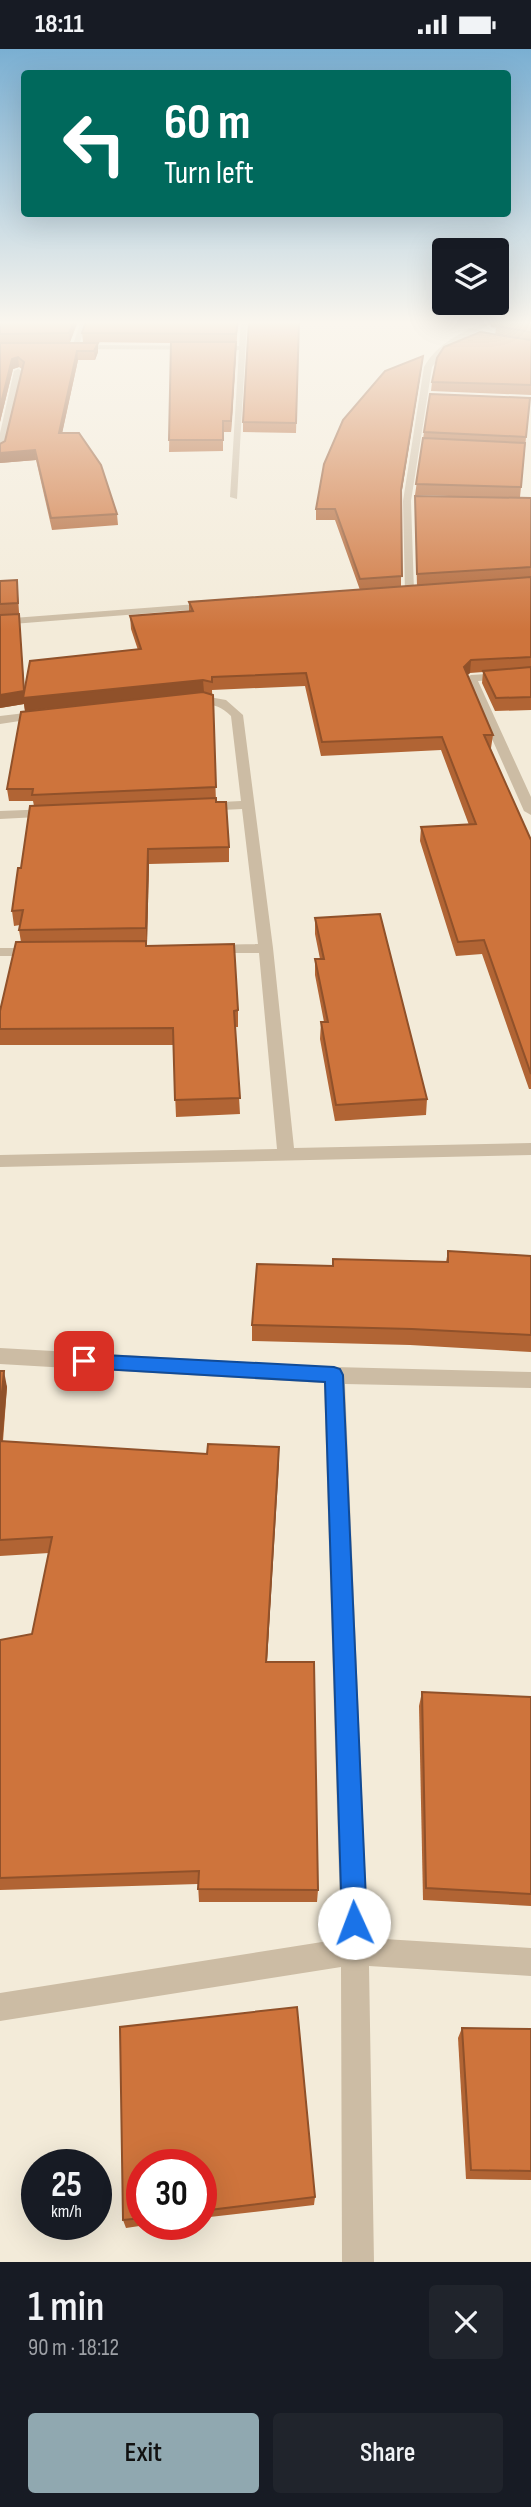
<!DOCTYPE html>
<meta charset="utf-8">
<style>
:root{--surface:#171b24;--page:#20242c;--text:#f1f3f6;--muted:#9ea1a6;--accent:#90a8b0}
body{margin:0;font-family:"Sofia Sans Condensed",sans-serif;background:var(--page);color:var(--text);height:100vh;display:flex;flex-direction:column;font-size:26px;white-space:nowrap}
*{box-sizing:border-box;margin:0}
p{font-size:23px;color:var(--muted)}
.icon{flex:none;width:38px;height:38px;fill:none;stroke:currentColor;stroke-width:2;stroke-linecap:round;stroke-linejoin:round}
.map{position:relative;height:2213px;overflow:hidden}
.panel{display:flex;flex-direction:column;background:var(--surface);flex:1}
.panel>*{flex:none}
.hud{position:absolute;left:21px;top:21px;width:490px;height:147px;border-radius:7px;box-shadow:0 7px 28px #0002;background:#00695c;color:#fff;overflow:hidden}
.fabs{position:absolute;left:432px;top:189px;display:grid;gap:14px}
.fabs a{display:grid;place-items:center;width:77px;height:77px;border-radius:7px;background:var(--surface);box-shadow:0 7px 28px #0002;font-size:35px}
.speed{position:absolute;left:21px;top:2100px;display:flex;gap:14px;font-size:35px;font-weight:700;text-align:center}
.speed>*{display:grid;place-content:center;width:91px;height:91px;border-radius:50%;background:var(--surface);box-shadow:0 7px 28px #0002;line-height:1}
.speed small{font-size:18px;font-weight:400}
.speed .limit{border:10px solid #d22;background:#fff;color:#111}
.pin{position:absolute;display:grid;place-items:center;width:60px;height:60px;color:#fff;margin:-30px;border-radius:14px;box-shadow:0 4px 10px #0006}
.me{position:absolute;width:77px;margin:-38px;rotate:358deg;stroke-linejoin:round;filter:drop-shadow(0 0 5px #0008)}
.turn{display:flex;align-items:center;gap:24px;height:147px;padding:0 28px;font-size:32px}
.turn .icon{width:91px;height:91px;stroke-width:2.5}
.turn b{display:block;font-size:49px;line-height:60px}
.round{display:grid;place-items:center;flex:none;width:74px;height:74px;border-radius:7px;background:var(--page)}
.head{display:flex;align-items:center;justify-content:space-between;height:119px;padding:0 28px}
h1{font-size:42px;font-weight:600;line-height:52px}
.primary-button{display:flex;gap:14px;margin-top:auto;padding:14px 28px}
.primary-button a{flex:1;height:80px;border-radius:7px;background:var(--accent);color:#111;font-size:28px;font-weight:600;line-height:80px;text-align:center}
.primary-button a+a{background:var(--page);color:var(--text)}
.status{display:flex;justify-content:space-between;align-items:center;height:49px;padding:0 35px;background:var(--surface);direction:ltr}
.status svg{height:19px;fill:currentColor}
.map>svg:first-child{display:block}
</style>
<div class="status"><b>18:11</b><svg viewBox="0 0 49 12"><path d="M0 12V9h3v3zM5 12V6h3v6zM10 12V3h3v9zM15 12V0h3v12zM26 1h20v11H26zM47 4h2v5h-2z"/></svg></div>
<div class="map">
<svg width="531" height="2213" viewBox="0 0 531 2213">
<rect width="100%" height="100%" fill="#f3ebd9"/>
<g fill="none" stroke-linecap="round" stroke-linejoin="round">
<path fill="#ccbca4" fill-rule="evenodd" d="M 81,272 L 87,272 L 79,296 L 239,297 L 241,272 L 247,272 L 237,450 L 230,448 L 239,301 L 75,300 L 72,298 Z"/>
<g fill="#ccbca4" fill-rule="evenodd">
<path d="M 488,272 L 497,272 L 449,297 L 432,318 L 411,452 L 414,542 L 405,544 L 403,452 L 424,318 C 438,293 463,283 488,272 Z"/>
<path d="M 18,320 L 22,322 L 4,402 L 0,404 L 0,384 L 14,322 Z"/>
<path d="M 210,554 L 214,555 L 214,559 L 0,576 L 0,570 Z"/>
<path d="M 531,622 L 531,628 L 478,632 L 531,748 L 531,766 L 524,762 L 465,629 L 471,626 Z"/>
<path d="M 198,646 L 226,651 L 243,666 L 273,899 L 294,1099 L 531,1094 L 531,1106 L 0,1118 L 0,1106 L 277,1100 L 259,904 L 213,904 L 206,900 L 213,896 L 258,895 L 242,760 L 202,762 L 196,758 L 202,754 L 241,752 L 231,667 C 212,648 200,660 185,650 Z"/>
<path d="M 42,662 L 46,664 L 46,668 L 0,675 L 0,667 Z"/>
<path d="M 52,760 L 59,764 L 57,767 L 0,770 L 0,762 Z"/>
<path d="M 0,899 L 35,899 L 42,903 L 35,907 L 0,907 Z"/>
<path d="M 0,1299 L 334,1318 L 531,1323 L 531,1339 L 345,1335 L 368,1889 L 531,1899 L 531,1927 L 369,1917 L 374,2213 L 342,2213 L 341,1918 L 0,1972 L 0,1944 L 341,1890 L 324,1334 L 0,1315 Z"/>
</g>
</g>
<g fill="#b16434">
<path d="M 0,272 L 78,272 L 70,293 L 98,294 L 98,303 L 95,311 L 78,311 L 62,384 L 117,465 L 118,476 L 52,481 L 36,411 L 0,414 L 0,395 L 5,392 L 22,320 L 19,318 L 13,320 L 0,373 Z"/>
<path d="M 238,272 L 231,383 L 223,383 L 223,402 L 169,403 L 171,294 L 83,293 L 82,284 Z"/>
<path d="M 299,272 L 296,384 L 243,383 L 243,373 Z"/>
<path d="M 437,272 L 481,272 L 473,276 Z"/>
<path d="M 491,272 L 531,272 L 531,346 L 431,342 L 432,333 L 495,286 L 496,279 L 491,278 Z"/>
<path d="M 422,316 L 401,447 L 401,538 L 417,537 L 415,458 L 415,447 L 449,447 L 415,446 L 424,383 L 530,349 L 520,448 L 531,449 L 531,661 L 495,662 L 482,634 L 483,623 L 470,624 L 467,626 L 493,686 L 491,699 L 490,699 L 531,791 L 531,1040 L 529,1040 L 482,905 L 456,907 L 420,792 L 421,778 L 469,776 L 441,701 L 321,707 L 305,637 L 212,641 L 216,753 L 229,798 L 229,813 L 149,815 L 147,894 L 146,894 L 146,897 L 238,961 L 238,978 L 235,978 L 240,1065 L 176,1068 L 173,996 L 0,996 L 0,962 L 21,893 L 19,881 L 20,876 L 14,877 L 12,862 L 34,757 L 33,752 L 9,752 L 7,740 L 178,646 L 25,662 L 24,655 L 0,659 L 0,532 L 17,531 L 24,644 L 138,601 L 131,580 L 130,567 L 189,562 L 189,553 L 360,541 L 335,471 L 316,471 L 316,460 Z"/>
<path d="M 315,869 L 427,1050 L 426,1066 L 335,1072 L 320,990 L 321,973 L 324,973 L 315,926 L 315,910 L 320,910 L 315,885 Z"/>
<path d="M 448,1202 L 531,1207 L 531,1303 L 410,1296 L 252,1292 L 252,1276 L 333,1217 L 446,1213 Z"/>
<path d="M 0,1322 L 7,1338 L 3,1392 L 207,1405 L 279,1398 L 267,1613 L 318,1841 L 317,1853 L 199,1853 L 198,1835 L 0,1841 L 0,1591 L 32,1585 L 49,1504 L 0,1507 Z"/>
<path d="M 422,1643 L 531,1648 L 531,1857 L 423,1851 L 419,1657 Z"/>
<path d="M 297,1958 L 315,2148 L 314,2156 L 201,2169 L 201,2116 L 142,2116 L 142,2175 L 153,2175 L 126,2179 L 123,2171 L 120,1978 Z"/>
<path d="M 462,1979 L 531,1980 L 531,2131 L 466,2130 L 458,1989 Z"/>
</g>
<g fill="#90512a">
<path d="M 74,272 L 78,272 L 70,293 L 69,284 Z"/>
<path d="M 473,272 L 481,272 L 473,276 Z"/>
<path d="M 236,293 L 236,304 L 231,383 L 231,372 Z"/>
<path d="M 98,294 L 98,303 L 95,311 L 94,302 Z"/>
<path d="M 77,302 L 78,311 L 60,394 L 59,384 Z"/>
<path d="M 423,307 L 422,316 L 400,452 L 401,441 Z"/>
<path d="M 18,308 L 19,318 L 13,320 L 0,373 L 0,358 L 12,310 Z"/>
<path d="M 35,401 L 36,411 L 0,414 L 0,404 Z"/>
<path d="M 19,565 L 25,649 L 203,631 L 204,643 L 25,662 L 24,655 L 0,659 L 0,646 Z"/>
<path d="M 471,611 L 470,624 L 463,630 L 464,618 Z"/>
<path d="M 148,800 L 149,815 L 147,894 L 146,879 Z"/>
<path d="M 4,1322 L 7,1338 L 1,1407 L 0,1402 L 0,1364 Z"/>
<path d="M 279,1398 L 279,1414 L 266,1628 L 266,1613 Z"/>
</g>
<g fill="#ce743c" stroke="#90512a" stroke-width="2">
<path d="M 0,272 L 74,272 L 69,284 L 0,285 Z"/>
<path d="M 86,272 L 238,272 L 236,285 L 82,284 Z"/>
<path d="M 249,272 L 299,272 L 296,374 L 243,373 Z"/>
<path d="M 508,272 L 531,272 L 531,283 L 496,277 Z"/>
<path d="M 480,283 L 531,291 L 531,336 L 432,333 L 437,309 L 444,298 Z"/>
<path d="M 171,293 L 236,293 L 231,372 L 223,372 L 223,391 L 169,391 Z"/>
<path d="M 0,294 L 98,294 L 94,302 L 77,302 L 59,384 L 79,384 L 101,416 L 117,465 L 51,469 L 35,401 L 0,404 L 0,395 L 5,392 L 24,313 L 18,308 L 12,310 L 0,358 Z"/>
<path d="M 423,307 L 401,441 L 402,527 L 360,530 L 335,460 L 316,460 L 324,415 L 343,371 L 385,322 Z"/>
<path d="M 430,345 L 530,349 L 526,388 L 424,383 Z"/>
<path d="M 423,389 L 525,394 L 521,438 L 416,435 Z"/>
<path d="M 415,447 L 531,449 L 531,518 L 417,525 Z"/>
<path d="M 531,528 L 531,608 L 471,611 L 464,618 L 493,686 L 484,686 L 531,791 L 531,1025 L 484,891 L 458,893 L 421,778 L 476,775 L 442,688 L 322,693 L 306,624 L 212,628 L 212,633 L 203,631 L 23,649 L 30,612 L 141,600 L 130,567 L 193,562 L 189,553 Z"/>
<path d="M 17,531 L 18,554 L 0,555 L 0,532 Z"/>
<path d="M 19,565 L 24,642 L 0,646 L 0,566 Z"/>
<path d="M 531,618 L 531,648 L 496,649 L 483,622 Z"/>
<path d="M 203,643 L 213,646 L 216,738 L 32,746 L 33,740 L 7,740 L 21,663 Z"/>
<path d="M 216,749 L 216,753 L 226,753 L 229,798 L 148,800 L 146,879 L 19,881 L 23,861 L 12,862 L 18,819 L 21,819 L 30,757 Z"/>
<path d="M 380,865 L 427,1050 L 336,1056 L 321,973 L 328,973 L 315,910 L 324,910 L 315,869 Z"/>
<path d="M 146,892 L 146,897 L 234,895 L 238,961 L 234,962 L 240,1049 L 175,1051 L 173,979 L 0,980 L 0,962 L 16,893 Z"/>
<path d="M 448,1202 L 531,1207 L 531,1286 L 412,1280 L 252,1276 L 257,1215 L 333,1217 L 333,1210 L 448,1213 Z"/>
<path d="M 0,1322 L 4,1322 L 0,1364 Z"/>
<path d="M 0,1392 L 207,1405 L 208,1395 L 279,1398 L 266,1613 L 314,1613 L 318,1841 L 198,1840 L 199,1822 L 0,1829 L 0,1591 L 32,1585 L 52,1488 L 0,1491 Z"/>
<path d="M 422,1643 L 531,1648 L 531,1845 L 426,1839 Z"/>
<path d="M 297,1958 L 315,2148 L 201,2162 L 201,2116 L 142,2116 L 142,2169 L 123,2171 L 120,1978 Z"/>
<path d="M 462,1979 L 531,1980 L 531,2122 L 471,2121 Z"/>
</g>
<linearGradient id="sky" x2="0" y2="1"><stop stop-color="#7aafd2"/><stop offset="0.47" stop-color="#faf6ee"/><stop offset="1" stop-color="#faf6ee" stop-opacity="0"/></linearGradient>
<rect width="531" height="582" fill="url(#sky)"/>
<path fill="#1a73e8" stroke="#114b97" stroke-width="2" d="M 84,1305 L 334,1318 L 340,1320 L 343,1326 L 367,1874 L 363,1883 L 354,1887 L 345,1883 L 342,1874 L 325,1333 L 84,1319 L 78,1317 L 75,1312 L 78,1307 Z"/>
</svg>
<div class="fabs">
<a><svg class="icon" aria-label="layers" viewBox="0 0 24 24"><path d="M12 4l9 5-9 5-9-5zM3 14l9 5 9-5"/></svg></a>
</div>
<div class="speed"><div>25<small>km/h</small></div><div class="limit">30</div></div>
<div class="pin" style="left:84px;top:1312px;background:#d93025"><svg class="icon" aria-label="arrive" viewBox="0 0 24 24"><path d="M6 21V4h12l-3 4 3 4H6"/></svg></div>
<svg class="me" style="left:354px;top:1874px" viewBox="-20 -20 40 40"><circle r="19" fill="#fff"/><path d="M0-13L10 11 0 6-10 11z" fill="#1a73e8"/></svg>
<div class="hud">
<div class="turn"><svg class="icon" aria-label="left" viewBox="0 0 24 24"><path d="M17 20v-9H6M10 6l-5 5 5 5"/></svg><div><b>60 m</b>Turn left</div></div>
</div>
</div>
<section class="panel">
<div class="head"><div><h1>1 min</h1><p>90 m · 18:12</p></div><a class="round"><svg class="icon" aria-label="close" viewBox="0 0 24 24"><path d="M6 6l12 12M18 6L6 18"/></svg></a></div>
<div class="primary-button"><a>Exit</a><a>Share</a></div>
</section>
